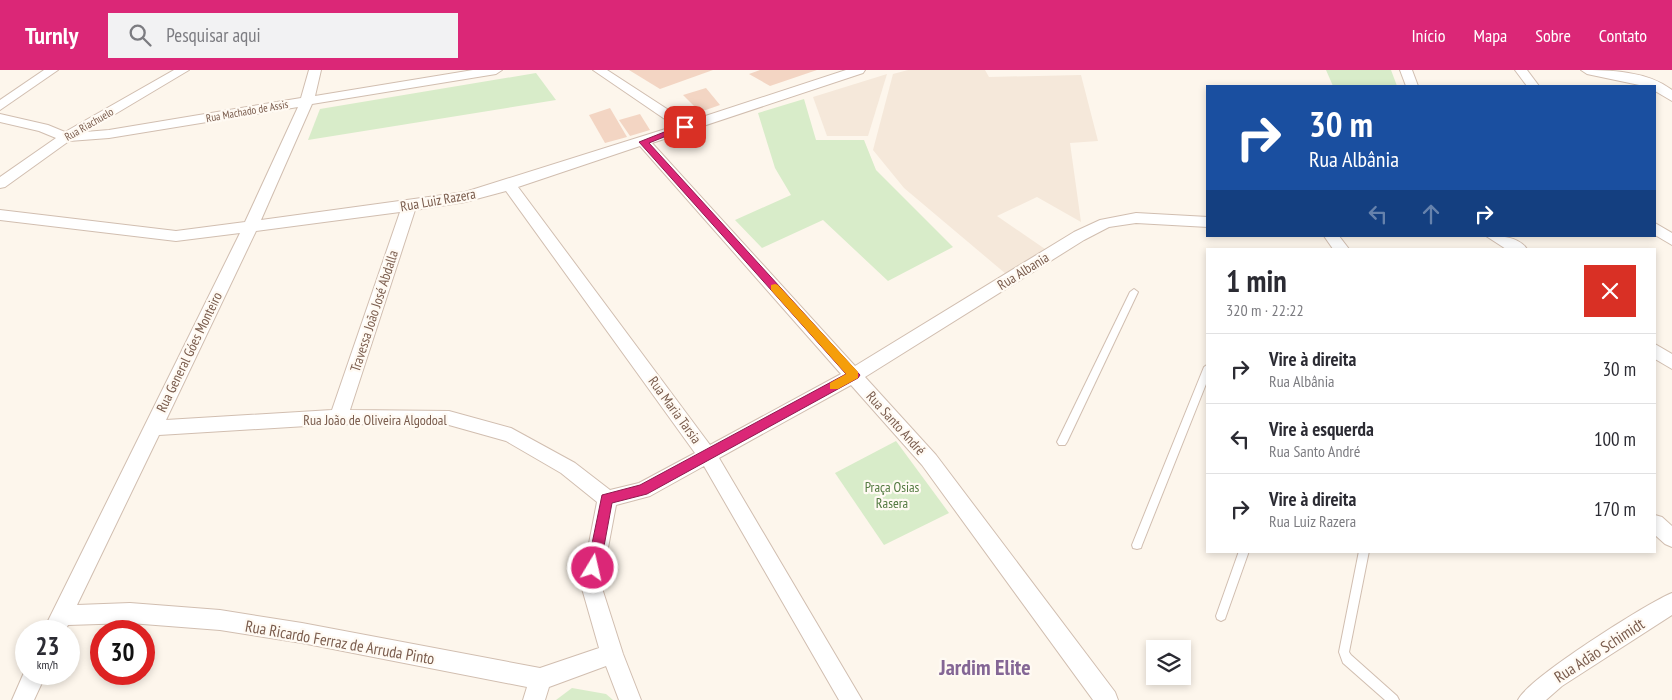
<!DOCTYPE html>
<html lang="pt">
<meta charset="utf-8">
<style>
:root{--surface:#fff;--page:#f2f2f3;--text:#2b2b33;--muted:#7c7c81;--line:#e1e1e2;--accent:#db2777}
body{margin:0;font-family:"PT Sans Narrow",sans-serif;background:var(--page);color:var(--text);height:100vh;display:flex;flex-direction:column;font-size:19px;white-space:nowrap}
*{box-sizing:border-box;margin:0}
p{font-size:16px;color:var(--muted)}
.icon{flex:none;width:28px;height:28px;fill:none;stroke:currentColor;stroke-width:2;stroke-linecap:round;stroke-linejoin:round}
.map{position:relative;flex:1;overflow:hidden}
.details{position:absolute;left:1206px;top:178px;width:450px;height:305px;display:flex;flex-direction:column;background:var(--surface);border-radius:0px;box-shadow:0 2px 8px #0003}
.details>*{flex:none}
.top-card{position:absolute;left:1206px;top:15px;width:450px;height:152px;border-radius:0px;box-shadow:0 2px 8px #0003;background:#1a4fa0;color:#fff;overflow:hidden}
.buttons{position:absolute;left:1146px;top:570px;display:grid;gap:10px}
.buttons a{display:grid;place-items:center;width:45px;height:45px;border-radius:0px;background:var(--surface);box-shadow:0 2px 8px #0003;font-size:25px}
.speed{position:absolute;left:15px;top:550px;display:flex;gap:10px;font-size:25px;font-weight:700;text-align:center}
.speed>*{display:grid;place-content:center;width:65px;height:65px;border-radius:50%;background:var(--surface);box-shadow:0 2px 8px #0003;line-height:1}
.speed small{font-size:12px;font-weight:400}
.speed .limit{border:8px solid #d22;background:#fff;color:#111}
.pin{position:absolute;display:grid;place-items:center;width:42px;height:42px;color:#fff;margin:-21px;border-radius:10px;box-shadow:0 2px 8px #0006}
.me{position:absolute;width:55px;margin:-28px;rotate:9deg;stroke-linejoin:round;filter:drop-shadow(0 0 4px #0008)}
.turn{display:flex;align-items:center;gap:18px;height:105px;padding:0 20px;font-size:22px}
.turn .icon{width:65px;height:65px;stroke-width:2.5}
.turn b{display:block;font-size:35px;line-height:42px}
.lanes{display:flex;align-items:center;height:48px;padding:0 20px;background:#0003;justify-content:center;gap:25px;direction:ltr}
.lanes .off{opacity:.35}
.round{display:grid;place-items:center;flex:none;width:52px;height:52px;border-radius:0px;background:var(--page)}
.headline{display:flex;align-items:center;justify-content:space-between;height:85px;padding:0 20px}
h1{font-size:30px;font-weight:800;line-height:38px}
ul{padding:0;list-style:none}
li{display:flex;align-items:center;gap:15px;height:70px;padding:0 20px;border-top:1px solid var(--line)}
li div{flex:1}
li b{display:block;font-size:19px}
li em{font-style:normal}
header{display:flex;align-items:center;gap:30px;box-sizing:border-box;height:70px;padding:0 25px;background:var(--accent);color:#fff}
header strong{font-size:24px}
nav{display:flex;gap:28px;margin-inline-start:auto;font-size:18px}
.search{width:350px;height:45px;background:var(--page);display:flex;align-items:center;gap:12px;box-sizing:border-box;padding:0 18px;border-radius:0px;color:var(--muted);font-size:19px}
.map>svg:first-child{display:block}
</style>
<header>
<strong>Turnly</strong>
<div class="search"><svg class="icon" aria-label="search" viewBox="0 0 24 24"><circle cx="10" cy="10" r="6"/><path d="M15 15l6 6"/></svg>Pesquisar aqui</div>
<nav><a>Início</a><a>Mapa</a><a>Sobre</a><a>Contato</a></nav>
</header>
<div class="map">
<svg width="1672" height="630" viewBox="0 0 1672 630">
<rect width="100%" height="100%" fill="#fdf6ec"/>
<g fill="#f5e8da">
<path d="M 908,0 L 985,0 L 989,7 L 1081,5 L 1098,71 L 1070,73 L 1081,152 L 1037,127 L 997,146 L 1045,179 L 1006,204 L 904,118 L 873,80 L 893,4 Z"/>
<path d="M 887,4 L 868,66 L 827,66 L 813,27 Z"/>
</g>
<g fill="#d8ecc9">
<path d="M 1326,0 L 1391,0 L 1397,16 L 1333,16 Z"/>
<path d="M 536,3 L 556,30 L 308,70 L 320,39 Z"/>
<path d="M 804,29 L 816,70 L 864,70 L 876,100 L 953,177 L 888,211 L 823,150 L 762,178 L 735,150 L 791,125 L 775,98 L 758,43 Z"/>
<path d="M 896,371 L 949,443 L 884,475 L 835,403 Z"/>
<path d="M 572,618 L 606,624 L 613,630 L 556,630 Z"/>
</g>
<g fill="#f3d5c3">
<path d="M 629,0 L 713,0 L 660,19 Z"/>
<path d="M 760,0 L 817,0 L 770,16 L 749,4 Z"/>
<path d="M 706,18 L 720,35 L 700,42 L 683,25 Z"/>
<path d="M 610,38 L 627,67 L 605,73 L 589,45 Z"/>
<path d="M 640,44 L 650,60 L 630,66 L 619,50 Z"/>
</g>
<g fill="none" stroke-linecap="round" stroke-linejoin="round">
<g stroke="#d1beb0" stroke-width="2">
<g id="service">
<path d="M 1134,219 L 1138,222 L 1067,372 L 1065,375 L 1059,375 L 1057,372 L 1130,222 Z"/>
<path d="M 1208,294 L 1208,309 L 1142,475 L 1141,478 L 1137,479 L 1133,478 L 1132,475 L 1204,297 Z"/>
<path d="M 1239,481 L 1249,481 L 1226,546 L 1225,549 L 1221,551 L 1217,549 L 1216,546 Z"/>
<path d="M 1359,481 L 1369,481 L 1349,582 L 1351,585 L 1397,626 L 1399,630 L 1385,630 L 1343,593 L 1339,582 Z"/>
</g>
</g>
<g stroke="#d1beb0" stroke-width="2">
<g id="minor">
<path d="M 44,0 L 58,0 L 0,40 L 0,30 Z"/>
<path d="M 174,0 L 189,0 L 85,62 L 109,60 L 301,28 L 309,0 L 321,0 L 315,26 L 473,0 L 502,0 L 496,4 L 312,34 L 261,150 L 465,122 L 675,56 L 593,0 L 607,0 L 687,52 L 846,0 L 865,0 L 863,3 L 652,73 L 855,296 L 1074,162 L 1100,150 L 1136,143 L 1208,147 L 1208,157 L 1136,153 L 1109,157 L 1084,170 L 865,307 L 936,385 L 1115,622 L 1118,630 L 1093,630 L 922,395 L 851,315 L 719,388 L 862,630 L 839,630 L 704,396 L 650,426 L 616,435 L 601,515 L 623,584 L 641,630 L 619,630 L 606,596 L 549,617 L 545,630 L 523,630 L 527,617 L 302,573 L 220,560 L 130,553 L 68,555 L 65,561 L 43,561 L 240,163 L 176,171 L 0,150 L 0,140 L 176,161 L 245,152 L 298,37 L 109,68 L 69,71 L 5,117 L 0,118 L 0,107 L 56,68 L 39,61 L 0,52 L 0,44 L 48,55 L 65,62 ZM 640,76 L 841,304 L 710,375 L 518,117 ZM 506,121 L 695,383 L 639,413 L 610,420 L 575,393 L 511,358 L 449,341 L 350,340 L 415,140 L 465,132 ZM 400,142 L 332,340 L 166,350 L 256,161 ZM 339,354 L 449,355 L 506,371 L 561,403 L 597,432 L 581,515 L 599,578 L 540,598 L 302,553 L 220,540 L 130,533 L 77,535 L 159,365 Z"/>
<path d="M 1400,0 L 1412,0 L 1418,16 L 1406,16 Z"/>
<path d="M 1515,0 L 1527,0 L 1539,16 L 1527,16 Z"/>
<path d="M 1581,0 C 1610,0 1648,1 1672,20 L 1672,31 L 1655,21 L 1655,16 L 1644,16 L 1587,4 Z"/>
<path d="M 1655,153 L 1672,163 L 1672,175 L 1655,165 Z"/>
<path d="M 1324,166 L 1339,166 L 1349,179 L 1333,179 Z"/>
<path d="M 1486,166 C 1500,166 1518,166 1527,179 L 1506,179 Z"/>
<path d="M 1655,274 L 1672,284 L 1672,299 L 1655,289 Z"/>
<path d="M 1655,445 L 1662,447 L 1672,456 L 1672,477 L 1665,474 L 1655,465 Z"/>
<path d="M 1672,523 L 1672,545 L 1562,616 L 1546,630 L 1518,630 C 1527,609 1647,533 1672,523 Z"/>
<path d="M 26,598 L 26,604 L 46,604 L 34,630 L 12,630 Z"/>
</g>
</g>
<use href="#service" fill="#fff" fill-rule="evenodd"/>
<use href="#minor" fill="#fff" fill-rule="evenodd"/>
</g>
<path fill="#db2777" stroke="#8e194d" d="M 682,55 L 689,57 L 649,73 L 860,305 L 858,308 L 647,424 L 612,433 L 600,498 L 598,502 L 593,504 L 588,502 L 587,498 L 602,425 L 640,415 L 846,304 L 639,72 Z"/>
<path fill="#f59e0b" d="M 775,214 L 778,215 L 858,302 L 858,308 L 838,319 L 830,319 L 830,313 L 846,304 L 771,220 L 771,215 Z"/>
<g text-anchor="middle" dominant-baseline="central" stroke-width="4.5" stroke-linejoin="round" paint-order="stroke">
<g font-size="11" fill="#7a5c4d" stroke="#fffaf3">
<text transform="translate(247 41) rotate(-10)">Rua Machado de Assis</text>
<text transform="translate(89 54) rotate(-30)">Rua Riachuelo</text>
</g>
<g font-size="14" fill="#7a5c4d" stroke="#fffaf3">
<text transform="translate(438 130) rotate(-10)">Rua Luiz Razera</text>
<text transform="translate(1023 201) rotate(-32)">Rua Albania</text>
<text transform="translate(374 241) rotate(-72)">Travessa João José Abdalla</text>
<text transform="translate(189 282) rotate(-64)">Rua General Góes Monteiro</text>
<text transform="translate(675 340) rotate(54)">Rua Maria Tarsia</text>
<text x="375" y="350">Rua João de Oliveira Algodoal</text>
<text transform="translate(896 353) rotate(48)">Rua Santo André</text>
</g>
<g font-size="14" fill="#537a41" stroke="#fffaf3">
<text x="892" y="417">Praça Osias<tspan x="892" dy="16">Rasera</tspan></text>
</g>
<g font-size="16" fill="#7a5c4d" stroke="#fffaf3">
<text transform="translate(340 572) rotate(10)">Rua Ricardo Ferraz de Arruda Pinto</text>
<text transform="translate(1599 580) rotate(-33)">Rua Adão Schimidt</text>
</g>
<g font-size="22" font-weight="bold" fill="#846695" stroke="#fffaf3">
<text x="985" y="597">Jardim Elite</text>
</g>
</g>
</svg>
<div class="buttons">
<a><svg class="icon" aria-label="layers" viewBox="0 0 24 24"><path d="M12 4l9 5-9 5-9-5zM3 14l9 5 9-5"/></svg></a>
</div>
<div class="speed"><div>23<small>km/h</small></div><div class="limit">30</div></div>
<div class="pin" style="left:685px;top:57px;background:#d93025"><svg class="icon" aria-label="arrive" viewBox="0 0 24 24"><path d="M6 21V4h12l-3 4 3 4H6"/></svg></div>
<svg class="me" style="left:593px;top:498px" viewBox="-20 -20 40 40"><circle r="17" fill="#db2777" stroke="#fff" stroke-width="3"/><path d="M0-11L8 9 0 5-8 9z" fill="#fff"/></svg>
<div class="top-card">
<div class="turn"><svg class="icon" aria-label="right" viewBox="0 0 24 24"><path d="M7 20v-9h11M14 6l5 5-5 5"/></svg><div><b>30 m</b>Rua Albânia</div></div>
<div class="lanes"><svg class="icon off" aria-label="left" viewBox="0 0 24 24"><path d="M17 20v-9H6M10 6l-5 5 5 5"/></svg><svg class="icon off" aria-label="ahead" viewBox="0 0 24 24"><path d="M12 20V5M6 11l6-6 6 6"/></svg><svg class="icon" aria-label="right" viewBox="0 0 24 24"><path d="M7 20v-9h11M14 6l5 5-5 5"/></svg></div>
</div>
<section class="details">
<div class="headline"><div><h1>1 min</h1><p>320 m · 22:22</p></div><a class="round" style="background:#d93025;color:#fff"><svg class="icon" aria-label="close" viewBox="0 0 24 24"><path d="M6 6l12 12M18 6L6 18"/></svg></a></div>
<ul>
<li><svg class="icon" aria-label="right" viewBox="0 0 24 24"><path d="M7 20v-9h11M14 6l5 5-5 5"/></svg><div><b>Vire à direita</b><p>Rua Albânia</p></div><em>30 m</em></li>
<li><svg class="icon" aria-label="left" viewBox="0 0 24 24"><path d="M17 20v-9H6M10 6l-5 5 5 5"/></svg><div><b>Vire à esquerda</b><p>Rua Santo André</p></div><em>100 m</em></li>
<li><svg class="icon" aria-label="right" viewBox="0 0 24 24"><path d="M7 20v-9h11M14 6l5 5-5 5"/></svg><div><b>Vire à direita</b><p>Rua Luiz Razera</p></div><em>170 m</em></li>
</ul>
</section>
</div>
